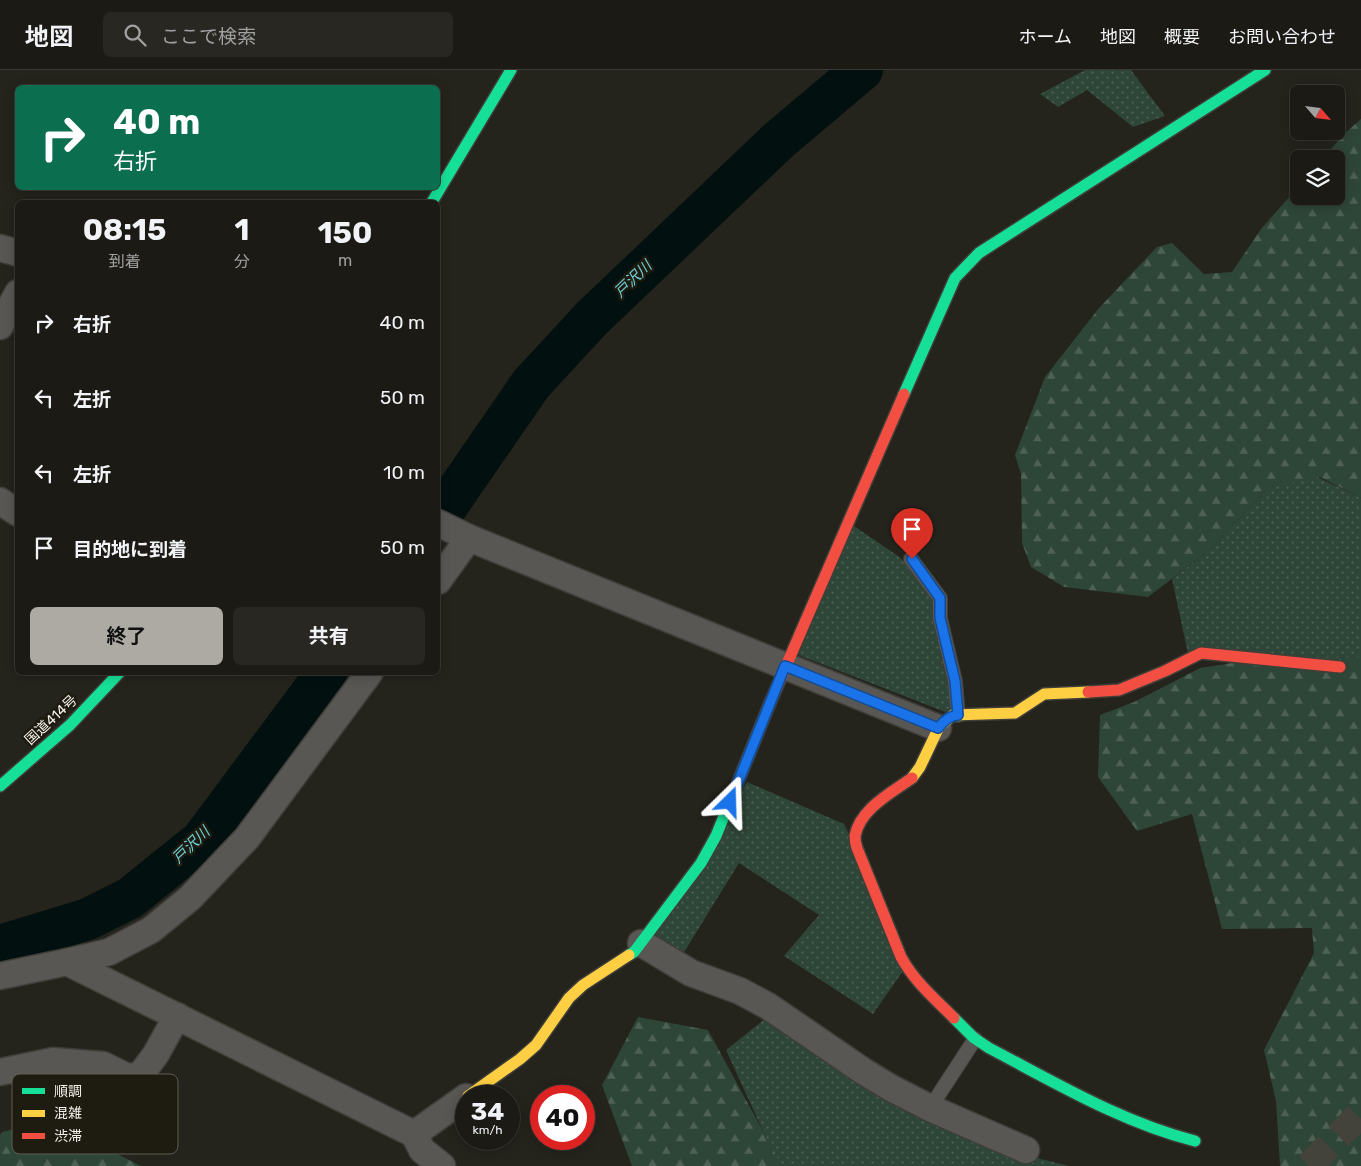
<!DOCTYPE html>
<html lang="ja">
<meta charset="utf-8">
<style>
:root{--surface:#1b1a15;--page:#282722;--text:#f1f3f6;--muted:#a0a1a0;--line:#393834;--accent:#acaaa3}
body{margin:0;font-family:Rubik,"Noto Sans JP",sans-serif;background:var(--page);color:var(--text);height:100vh;display:flex;flex-direction:column;font-size:19px;white-space:nowrap}
*{box-sizing:border-box;margin:0}
p{font-size:16px;color:var(--muted)}
.icon{flex:none;width:28px;height:28px;fill:none;stroke:currentColor;stroke-width:2;stroke-linecap:round;stroke-linejoin:round}
.map{position:relative;flex:1;overflow:hidden}
.details{position:absolute;left:15px;top:130px;width:425px;height:475px;display:flex;flex-direction:column;background:var(--surface);border-radius:8px;box-shadow:0 2px 12px #0003,0 0 0 1px var(--line)}
.details>*{flex:none}
.guide{position:absolute;left:15px;top:15px;width:425px;height:105px;border-radius:8px;box-shadow:0 2px 12px #0003,0 0 0 1px var(--line);background:#0b6e4f;color:#fff;overflow:hidden}
.needle{width:32px;rotate:118deg}
.buttons{position:absolute;left:1290px;top:15px;display:grid;gap:10px}
.buttons a{display:grid;place-items:center;width:55px;height:55px;border-radius:8px;background:var(--surface);box-shadow:0 2px 12px #0003,0 0 0 1px var(--line);font-size:25px}
.speed{position:absolute;left:455px;top:1015px;display:flex;gap:10px;font-size:25px;font-weight:700;text-align:center}
.speed>*{display:grid;place-content:center;width:65px;height:65px;border-radius:50%;background:var(--surface);box-shadow:0 2px 12px #0003,0 0 0 1px var(--line);line-height:1}
.speed small{font-size:12px;font-weight:400}
.speed .limit{border:8px solid #d22;background:#fff;color:#111}
.pin{position:absolute;display:grid;place-items:center;width:42px;height:42px;color:#fff;margin:-51px -21px;border-radius:50% 50% 50% 0;rotate:-45deg;box-shadow:0 0 5px #0007}
.pin .icon{rotate:45deg}
.me{position:absolute;width:55px;margin:-28px;rotate:22deg;stroke-linejoin:round;filter:drop-shadow(0 0 4px #0008)}
.turn{display:flex;align-items:center;gap:18px;height:105px;padding:0 15px;font-size:22px}
.turn .icon{width:65px;height:65px;stroke-width:2.5}
.turn b{display:block;font-size:35px;line-height:42px}
.eta{display:flex;justify-content:space-evenly;align-items:center;height:85px;text-align:center}
.eta b{font-size:30px;font-weight:700;line-height:35px}
.button{display:flex;gap:10px;margin-top:auto;padding:10px 15px}
.button a{flex:1;height:58px;border-radius:8px;background:var(--accent);color:#111;font-size:20px;font-weight:700;line-height:58px;text-align:center}
.button a+a{background:var(--page);color:var(--text)}
ul{padding:0;list-style:none}
li{display:flex;align-items:center;gap:15px;height:75px;padding:0 15px}
li div{flex:1}
li b{display:block;font-size:19px}
li em{font-style:normal}
header{display:flex;align-items:center;gap:30px;box-sizing:border-box;height:70px;padding:0 25px;background:var(--surface);border-bottom:1px solid var(--line)}
header strong{font-size:24px}
nav{display:flex;gap:28px;margin-inline-start:auto;font-size:18px}
.search{width:350px;height:45px;background:var(--page);display:flex;align-items:center;gap:12px;box-sizing:border-box;padding:0 18px;border-radius:8px;color:var(--muted);font-size:19px}
.map>svg:first-child{display:block}
</style>
<header>
<strong>地図</strong>
<div class="search"><svg class="icon" aria-label="search" viewBox="0 0 24 24"><circle cx="10" cy="10" r="6"/><path d="M15 15l6 6"/></svg>ここで検索</div>
<nav><a>ホーム</a><a>地図</a><a>概要</a><a>お問い合わせ</a></nav>
</header>
<div class="map">
<svg width="1361" height="1096" viewBox="0 0 1361 1096">
<defs>
<pattern id="grass-dots" width="8" height="8" patternUnits="userSpaceOnUse" patternTransform="scale(1.25)"><rect width="8" height="8" fill="#2e4637"/><path d="M2 2h.1M6 6h.1" fill="none" stroke="#4d6154" stroke-width="1.8" stroke-linecap="round"/></pattern>
<pattern id="forest-firs" width="22" height="20" patternUnits="userSpaceOnUse" patternTransform="scale(1.25)"><rect width="22" height="20" fill="#2e4637"/><path d="M5 1l3.5 6h-7zM16 11l3.5 6h-7z" fill="#4d6154"/></pattern>
</defs>
<rect width="100%" height="100%" fill="#24231c"/>
<g fill="url(#grass-dots)">
<path d="M 1085,0 L 1131,0 L 1165,46 L 1133,57 L 1087,20 L 1058,37 L 1040,24 Z"/>
<path d="M 1305,401 L 1361,428 L 1361,589 L 1189,588 L 1172,509 L 1207,482 L 1268,418 Z"/>
<path d="M 848,452 L 898,486 L 939,525 L 953,645 L 796,584 Z"/>
<path d="M 747,712 L 844,754 L 867,801 L 903,901 L 873,944 L 784,886 L 819,845 L 739,793 L 678,892 L 641,873 Z"/>
<path d="M 775,941 L 1017,1083 L 1069,1096 L 779,1096 L 726,980 Z"/>
</g>
<g fill="url(#forest-firs)">
<path d="M 1361,49 L 1361,428 L 1320,407 L 1268,418 L 1207,482 L 1148,527 L 1064,517 L 1031,497 L 1022,473 L 1021,404 L 1015,385 L 1045,307 L 1099,238 L 1157,177 L 1172,173 L 1204,204 L 1232,202 L 1261,159 L 1299,116 L 1299,126 L 1336,126 L 1336,89 L 1322,89 L 1343,65 Z"/>
<path d="M 1361,587 L 1361,1096 L 1280,1096 L 1276,1031 L 1264,980 L 1314,883 L 1312,858 L 1222,859 L 1192,744 L 1137,761 L 1098,707 L 1100,645 L 1134,632 L 1200,598 L 1258,589 Z"/>
<path d="M 638,947 L 708,960 L 782,1096 L 632,1096 L 602,1015 Z"/>
<path d="M 50,1050 L 141,1096 L 0,1096 L 0,1065 L 2,1062 Z"/>
</g>
<g fill="none" stroke-linecap="round" stroke-linejoin="round">
<path stroke="#031010" stroke-width="7" d="M 833,25 L 837,0"/>
<g stroke="#031010" stroke-width="42">
<path d="M 438,449 L 531,314 L 592,248 L 779,70 L 862,0"/>
<path d="M 0,876 L 88,849 L 130,828 L 202,770 L 327,602"/>
</g>
<path stroke="#43423b" stroke-width="28" stroke-dasharray="28 14" stroke-linecap="butt" d="M 1309,1096 L 1361,1043"/>
<g stroke="#3f3e39" stroke-width="16">
<g id="lane">
<path d="M 911,489 L 940,528 L 940,548 L 955,611 L 958,645"/>
<path d="M 930,1038 L 975,969"/>
</g>
</g>
<g stroke="#3f3e39" stroke-width="29">
<g id="street">
<path d="M 0,178 L 18,183"/>
<path d="M 0,256 L 18,223"/>
<path d="M 0,431 L 18,443"/>
<path d="M 438,453 L 469,468 L 938,658"/>
<path d="M 438,511 L 469,468"/>
<path d="M 641,873 L 691,903 L 740,921 L 768,936 L 863,1001 L 891,1018 L 930,1038 L 1026,1080"/>
<path d="M 67,892 L 414,1064 L 466,1027"/>
<path d="M 0,906 L 67,892 L 109,882 L 151,860 L 190,828 L 247,768 L 370,602"/>
<path d="M 0,1002 L 53,991 L 103,995 L 127,1007 L 136,1006 L 142,1003 L 156,984 L 177,946"/>
<path d="M 414,1064 L 422,1080 L 442,1096"/>
</g>
</g>
<g stroke="#3f3e39" stroke-width="14">
<g id="fast">
<path d="M 432,132 L 511,0"/>
<path d="M 904,324 L 955,208 L 979,183 L 1265,0"/>
<path d="M 0,716 L 70,655 L 120,602"/>
<path d="M 629,885 L 634,882 L 701,793 L 716,766 L 770,633"/>
<path d="M 954,948 L 974,968 L 989,978 C 1056,1013 1121,1052 1195,1071"/>
</g>
</g>
<g stroke="#3f3e39" stroke-width="14">
<g id="slow">
<path d="M 912,708 L 920,697 L 939,657 L 953,645 L 1015,643 L 1044,624 L 1088,622"/>
<path d="M 468,1026 L 520,989 L 536,975 L 569,928 L 583,915 L 629,885"/>
</g>
</g>
<g stroke="#3f3e39" stroke-width="14">
<g id="jam">
<path d="M 1088,622 L 1119,620 L 1165,601 L 1201,583 L 1340,597"/>
<path d="M 770,633 L 904,324"/>
<path d="M 912,708 C 891,723 860,739 855,766 C 855,770 856,775 857,778 L 901,887 C 914,911 935,929 954,948"/>
</g>
</g>
<use href="#lane" stroke="#595753" stroke-width="14"/>
<use href="#street" stroke="#595753" stroke-width="26"/>
<use href="#fast" stroke="#16e098" stroke-width="11"/>
<use href="#slow" stroke="#ffcf43" stroke-width="11"/>
<use href="#jam" stroke="#f24e42" stroke-width="11"/>
</g>
<g fill="none" stroke-linecap="round" stroke-linejoin="round">
<g stroke="#114b97" stroke-width="12">
<path id="route" d="M 730,732 L 785,596 L 938,658 C 943,652 950,645 958,645 L 955,611 L 940,548 L 940,528 L 912,489"/>
</g>
<use href="#route" stroke="#1a73e8" stroke-width="9"/>
</g>
<g text-anchor="middle" dominant-baseline="central" stroke-width="5" stroke-linejoin="round" paint-order="stroke">
<g font-size="14" fill="#f5f3ec" stroke="#1e1b10">
<text transform="translate(51 650) rotate(-43)">国道414号</text>
</g>
<g font-size="15" font-style="italic" fill="#6dd0d8" stroke="#1e1b10">
<text transform="translate(633 209) rotate(-44)">戸沢川</text>
<text transform="translate(191 775) rotate(-44)">戸沢川</text>
</g>
</g>
<rect x="12" y="1004" width="166" height="80" rx="8" fill="#1e1b10" stroke="#5e5c52" stroke-width="1"/>
<rect x="22" y="1018" width="23" height="6" fill="#16e098"/>
<rect x="22" y="1040" width="23" height="7" fill="#ffcf43"/>
<rect x="22" y="1063" width="23" height="6" fill="#f24e42"/>
<g font-size="14" fill="#f5f3ec">
<text x="54" y="1026">順調</text>
<text x="54" y="1048">混雑</text>
<text x="54" y="1071">渋滞</text>
</g>
</svg>
<div class="buttons">
<a><svg class="needle" viewBox="-14 -14 28 28"><path d="M0-13l5 13h-10z" fill="#e53935"/><path d="M0 13l5-13h-10z" fill="#a0a1a0"/></svg></a>
<a><svg class="icon" aria-label="layers" viewBox="0 0 24 24"><path d="M12 4l9 5-9 5-9-5zM3 14l9 5 9-5"/></svg></a>
</div>
<div class="speed"><div>34<small>km/h</small></div><div class="limit">40</div></div>
<div class="pin" style="left:912px;top:489px;background:#d93025"><svg class="icon" aria-label="arrive" viewBox="0 0 24 24"><path d="M6 21V4h12l-3 4 3 4H6"/></svg></div>
<svg class="me" style="left:730px;top:732px" viewBox="-20 -20 40 40"><path d="M0-17L14 15 0 8-14 15z" fill="#1a73e8" stroke="#fff" stroke-width="4"/></svg>
<div class="guide">
<div class="turn"><svg class="icon" aria-label="right" viewBox="0 0 24 24"><path d="M7 20v-9h11M14 6l5 5-5 5"/></svg><div><b>40 m</b>右折</div></div>
</div>
<section class="details">
<div class="eta">
<div><b>08:15</b><p>到着</p></div>
<div><b>1</b><p>分</p></div>
<div><b>150</b><p>m</p></div>
</div>
<ul>
<li><svg class="icon" aria-label="right" viewBox="0 0 24 24"><path d="M7 20v-9h11M14 6l5 5-5 5"/></svg><div><b>右折</b></div><em>40 m</em></li>
<li><svg class="icon" aria-label="left" viewBox="0 0 24 24"><path d="M17 20v-9H6M10 6l-5 5 5 5"/></svg><div><b>左折</b></div><em>50 m</em></li>
<li><svg class="icon" aria-label="left" viewBox="0 0 24 24"><path d="M17 20v-9H6M10 6l-5 5 5 5"/></svg><div><b>左折</b></div><em>10 m</em></li>
<li><svg class="icon" aria-label="arrive" viewBox="0 0 24 24"><path d="M6 21V4h12l-3 4 3 4H6"/></svg><div><b>目的地に到着</b></div><em>50 m</em></li>
</ul>
<div class="button"><a>終了</a><a>共有</a></div>
</section>
</div>
